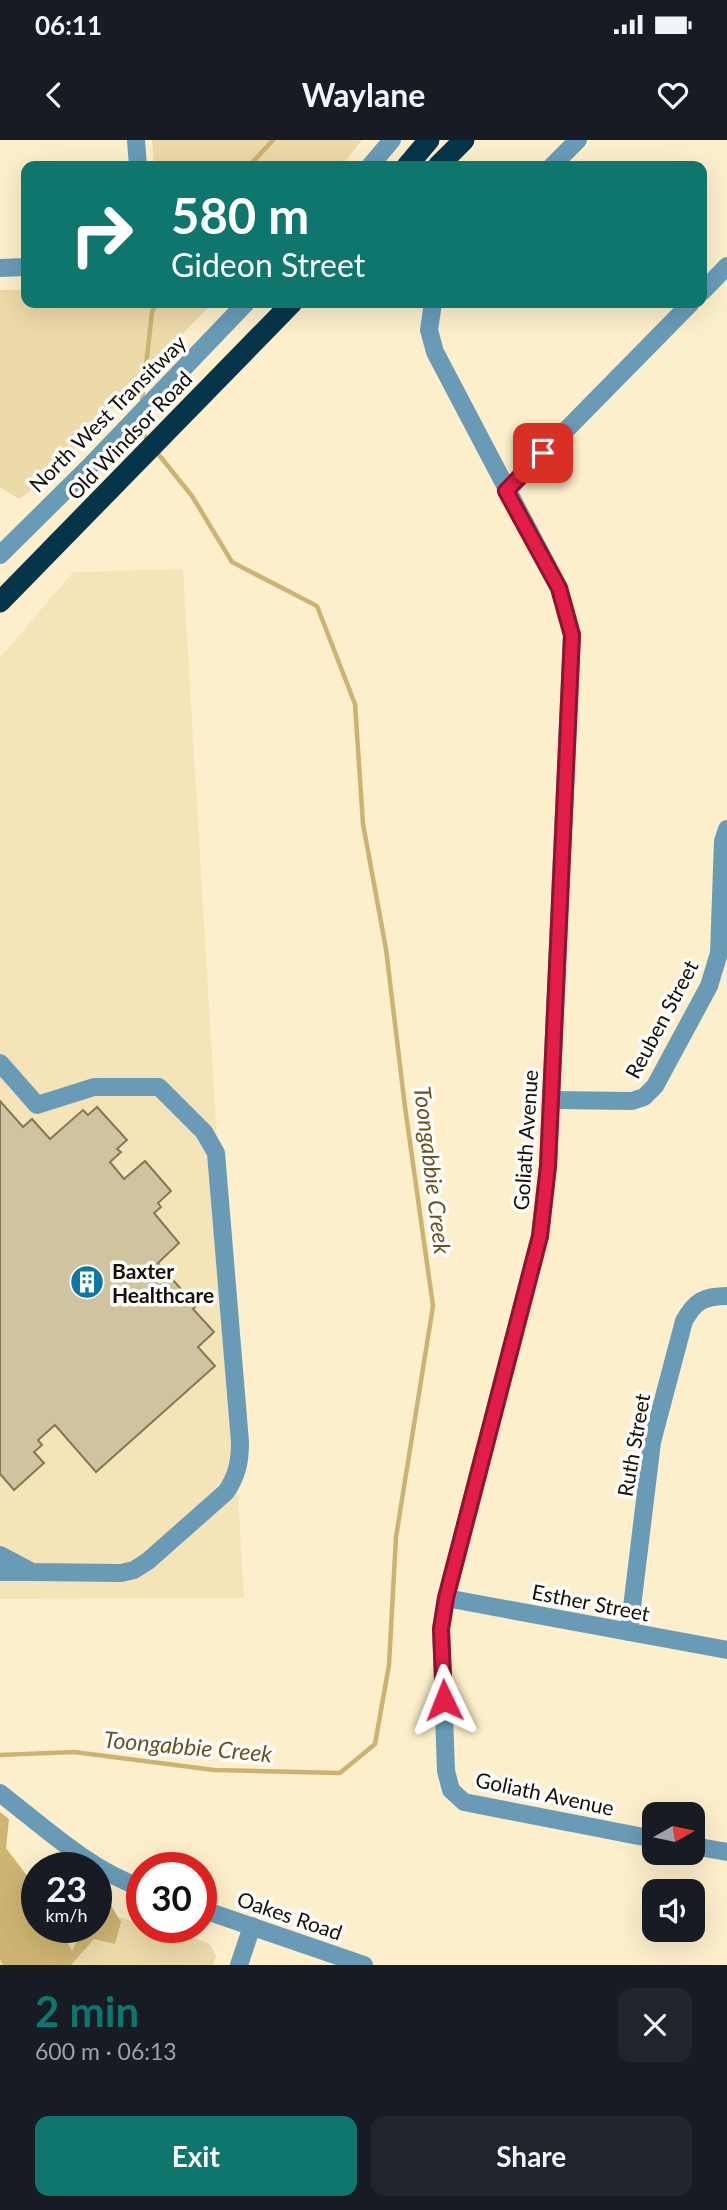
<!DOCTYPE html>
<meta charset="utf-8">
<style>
:root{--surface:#171b24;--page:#20242c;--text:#f1f3f6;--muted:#9ea1a6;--accent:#0f766e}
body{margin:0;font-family:Lato,sans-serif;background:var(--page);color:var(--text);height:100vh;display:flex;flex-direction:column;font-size:26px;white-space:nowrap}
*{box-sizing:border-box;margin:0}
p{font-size:23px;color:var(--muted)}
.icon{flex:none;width:38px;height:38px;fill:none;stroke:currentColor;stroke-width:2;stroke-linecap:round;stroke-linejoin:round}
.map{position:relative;height:1825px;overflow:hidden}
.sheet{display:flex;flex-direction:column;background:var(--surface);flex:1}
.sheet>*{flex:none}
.guide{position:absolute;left:21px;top:21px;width:686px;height:147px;border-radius:14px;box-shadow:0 7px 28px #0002;background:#0f766e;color:#fff;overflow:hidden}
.needle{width:46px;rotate:81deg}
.controls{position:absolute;left:642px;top:1662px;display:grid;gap:14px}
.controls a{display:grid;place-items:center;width:63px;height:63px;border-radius:14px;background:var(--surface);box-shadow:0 7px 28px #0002;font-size:35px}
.speed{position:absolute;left:21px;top:1712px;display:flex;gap:14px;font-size:35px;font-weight:700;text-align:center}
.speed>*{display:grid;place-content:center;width:91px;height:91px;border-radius:50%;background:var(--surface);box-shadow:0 7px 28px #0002;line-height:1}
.speed small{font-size:18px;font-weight:400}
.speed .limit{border:10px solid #d22;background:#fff;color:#111}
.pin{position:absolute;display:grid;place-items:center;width:60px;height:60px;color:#fff;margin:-30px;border-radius:14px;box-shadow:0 4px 10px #0006}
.me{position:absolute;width:77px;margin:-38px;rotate:358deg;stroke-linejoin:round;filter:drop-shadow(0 0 5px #0008)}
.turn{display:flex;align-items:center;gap:24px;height:147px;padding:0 35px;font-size:32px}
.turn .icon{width:91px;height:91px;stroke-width:2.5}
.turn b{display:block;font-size:49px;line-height:60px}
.round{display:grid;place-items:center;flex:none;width:74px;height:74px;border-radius:14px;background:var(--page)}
.summary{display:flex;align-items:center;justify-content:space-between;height:119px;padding:0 35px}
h1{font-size:42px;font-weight:700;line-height:52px;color:var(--accent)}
.primary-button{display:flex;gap:14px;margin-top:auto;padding:14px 35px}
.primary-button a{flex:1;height:80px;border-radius:14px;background:var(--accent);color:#fff;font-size:28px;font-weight:700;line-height:80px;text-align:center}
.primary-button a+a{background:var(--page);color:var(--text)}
.status{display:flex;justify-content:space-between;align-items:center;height:49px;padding:0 35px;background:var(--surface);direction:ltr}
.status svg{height:19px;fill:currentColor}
header{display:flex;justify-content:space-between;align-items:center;height:91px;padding:0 35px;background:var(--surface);font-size:32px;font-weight:700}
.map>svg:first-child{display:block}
</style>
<div class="status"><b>06:11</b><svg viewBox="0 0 49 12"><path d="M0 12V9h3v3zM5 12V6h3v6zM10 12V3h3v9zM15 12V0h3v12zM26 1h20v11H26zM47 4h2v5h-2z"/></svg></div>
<header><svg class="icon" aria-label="back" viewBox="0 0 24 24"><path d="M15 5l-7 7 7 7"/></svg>Waylane<svg class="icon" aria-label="heart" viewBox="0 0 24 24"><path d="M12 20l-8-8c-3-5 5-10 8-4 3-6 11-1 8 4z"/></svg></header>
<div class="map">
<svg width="727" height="1825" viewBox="0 0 727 1825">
<rect width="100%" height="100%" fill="#fdefcb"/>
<path fill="#f4e4b8" d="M 183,429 L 244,1458 L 0,1459 L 0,518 L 73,432 Z"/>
<g fill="#eddaa9">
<path d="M 152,0 L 362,0 L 341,26 L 154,26 Z"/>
<path d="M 0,150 L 26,150 L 26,163 L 212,163 L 44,341 L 19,359 L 0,347 Z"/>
<path d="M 0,1735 L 37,1749 L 37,1787 L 96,1787 L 118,1777 L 142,1784 L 142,1787 L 152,1787 L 209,1803 L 216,1816 L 213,1825 L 0,1825 Z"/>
</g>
<path fill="#cdb472" d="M 0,1672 L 9,1679 L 6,1708 L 37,1749 L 37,1787 L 59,1787 L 72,1811 L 80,1794 L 77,1787 L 96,1787 L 96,1748 L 103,1752 L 121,1782 L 115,1804 L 94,1799 L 71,1825 L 3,1825 L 0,1820 Z"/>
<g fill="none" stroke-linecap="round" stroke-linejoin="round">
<g stroke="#ccb371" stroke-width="4.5">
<path d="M 249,26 L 273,0"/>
<path d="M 142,261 L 152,172 L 157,163"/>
<path d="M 140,284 L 139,289 L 148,300"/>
<path d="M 0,1615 L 74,1612 L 214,1630 L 340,1633 L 375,1604 L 389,1525 L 396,1397 L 433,1166 L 405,967 L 386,809 L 363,684 L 355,564 L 317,466 L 232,422 L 192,356 L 155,310"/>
<path d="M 0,1778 L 25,1825"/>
</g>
</g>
<path fill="#d0c39f" stroke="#857857" stroke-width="2" d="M 0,961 L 23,987 L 32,979 L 50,999 L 83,970 L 88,975 L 97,967 L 127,1000 L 117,1009 L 121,1012 L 110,1022 L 124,1039 L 145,1021 L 171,1051 L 158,1063 L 161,1067 L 154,1073 L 179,1103 L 158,1123 L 196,1166 L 193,1169 L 214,1192 L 198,1207 L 215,1226 L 96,1332 L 55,1285 L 38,1300 L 42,1305 L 34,1312 L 44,1323 L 14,1350 L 0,1334 Z"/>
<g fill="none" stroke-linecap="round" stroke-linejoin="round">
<g stroke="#699bb7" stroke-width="18">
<path d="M 136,0 L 138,26"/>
<path d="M 370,26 L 392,0"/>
<path d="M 552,26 L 578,0"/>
<path d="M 0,128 L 26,127"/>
<path d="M 702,152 L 727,126"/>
<path d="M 433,163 L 429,190 L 435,212 L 559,448 L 572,495 L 548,1026 L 540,1096 L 446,1458 L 441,1489 L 446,1631 L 451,1650 L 464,1662 L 654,1699"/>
<path d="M 506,351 L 691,163"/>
<path d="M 0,415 L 89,327 L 246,163"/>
<path d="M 0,923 L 37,965 L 94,947 L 159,947 L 204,992 L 216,1013 L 240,1302 C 240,1322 237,1336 226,1352 L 148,1421 L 134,1430 L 121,1433 L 32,1432 L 0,1415"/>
<path d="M 552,960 L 632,961 L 644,957 L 655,946 L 709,846 L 719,813 L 723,701 L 727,689"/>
<path d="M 0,1432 L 29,1432"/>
<path d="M 446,1458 L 727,1510"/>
<path d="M 629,1492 L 652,1302 L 684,1181 C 695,1161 704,1156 727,1156"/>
<path d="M 0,1653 C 44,1687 88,1729 142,1748"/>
<path d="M 693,1706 L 727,1712"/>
<path d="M 201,1769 L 364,1825"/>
<path d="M 239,1825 L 252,1786"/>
</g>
<g stroke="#06354a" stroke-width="21">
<path d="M 407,26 L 429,0"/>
<path d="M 438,26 L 464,0"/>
<path d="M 0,462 L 292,163"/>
</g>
</g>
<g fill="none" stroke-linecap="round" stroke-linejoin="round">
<g stroke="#92132f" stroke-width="18">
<path id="route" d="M 444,1560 L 441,1489 L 446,1458 L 540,1096 L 548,1026 L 572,495 L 559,448 L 506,351 L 543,313"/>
</g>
<use href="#route" stroke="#e11d48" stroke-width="12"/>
</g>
<defs>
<g id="building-disc" transform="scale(1.75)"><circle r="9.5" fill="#0d78a2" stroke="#fdfdfd"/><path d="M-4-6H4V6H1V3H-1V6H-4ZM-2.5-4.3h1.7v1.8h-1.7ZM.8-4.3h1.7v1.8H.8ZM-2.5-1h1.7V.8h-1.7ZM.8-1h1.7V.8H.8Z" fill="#fff"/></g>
</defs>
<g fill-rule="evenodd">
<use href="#building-disc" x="87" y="1142"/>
</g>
<g text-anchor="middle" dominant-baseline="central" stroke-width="7" stroke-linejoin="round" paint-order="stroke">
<g font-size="21" fill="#151004" stroke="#fdfdfd">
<text transform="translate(107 273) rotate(-45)">North West Transitway</text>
<text transform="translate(129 295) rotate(-46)">Old Windsor Road</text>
<text transform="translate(661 879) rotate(-62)">Reuben Street</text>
<text transform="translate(525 1000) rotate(-86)">Goliath Avenue</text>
<text transform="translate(633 1305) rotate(-80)">Ruth Street</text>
<text transform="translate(591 1462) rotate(11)">Esther Street</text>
<text transform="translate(545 1653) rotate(12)">Goliath Avenue</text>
<text transform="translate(290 1775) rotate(19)">Oakes Road</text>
</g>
<g font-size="21" font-weight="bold" fill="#151004" stroke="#fdfdfd" text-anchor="start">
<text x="112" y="1130">Baxter<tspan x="112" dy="24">Healthcare</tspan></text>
</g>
<g font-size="23" font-style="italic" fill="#665422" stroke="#fdfdfd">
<text transform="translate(433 1030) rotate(83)">Toongabbie Creek</text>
<text transform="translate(188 1606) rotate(5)">Toongabbie Creek</text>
</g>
</g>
</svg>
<div class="controls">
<a><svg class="needle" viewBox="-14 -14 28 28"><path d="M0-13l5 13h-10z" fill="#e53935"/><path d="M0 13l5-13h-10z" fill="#9ea1a6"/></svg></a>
<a><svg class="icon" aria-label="sound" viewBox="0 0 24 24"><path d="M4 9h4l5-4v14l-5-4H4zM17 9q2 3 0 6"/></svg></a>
</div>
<div class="speed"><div>23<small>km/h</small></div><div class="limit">30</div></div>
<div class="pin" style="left:543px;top:313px;background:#d93025"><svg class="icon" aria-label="arrive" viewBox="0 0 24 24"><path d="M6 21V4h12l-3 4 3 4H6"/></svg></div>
<svg class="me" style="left:444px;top:1560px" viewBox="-20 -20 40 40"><path d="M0-17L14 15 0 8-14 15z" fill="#e11d48" stroke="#fff" stroke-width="4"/></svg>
<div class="guide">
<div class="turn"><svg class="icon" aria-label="right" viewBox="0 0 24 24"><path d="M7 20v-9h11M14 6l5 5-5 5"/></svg><div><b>580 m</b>Gideon Street</div></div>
</div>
</div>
<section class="sheet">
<div class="summary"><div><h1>2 min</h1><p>600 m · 06:13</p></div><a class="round"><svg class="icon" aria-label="close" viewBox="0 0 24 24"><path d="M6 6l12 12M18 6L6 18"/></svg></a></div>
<div class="primary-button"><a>Exit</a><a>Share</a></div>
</section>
